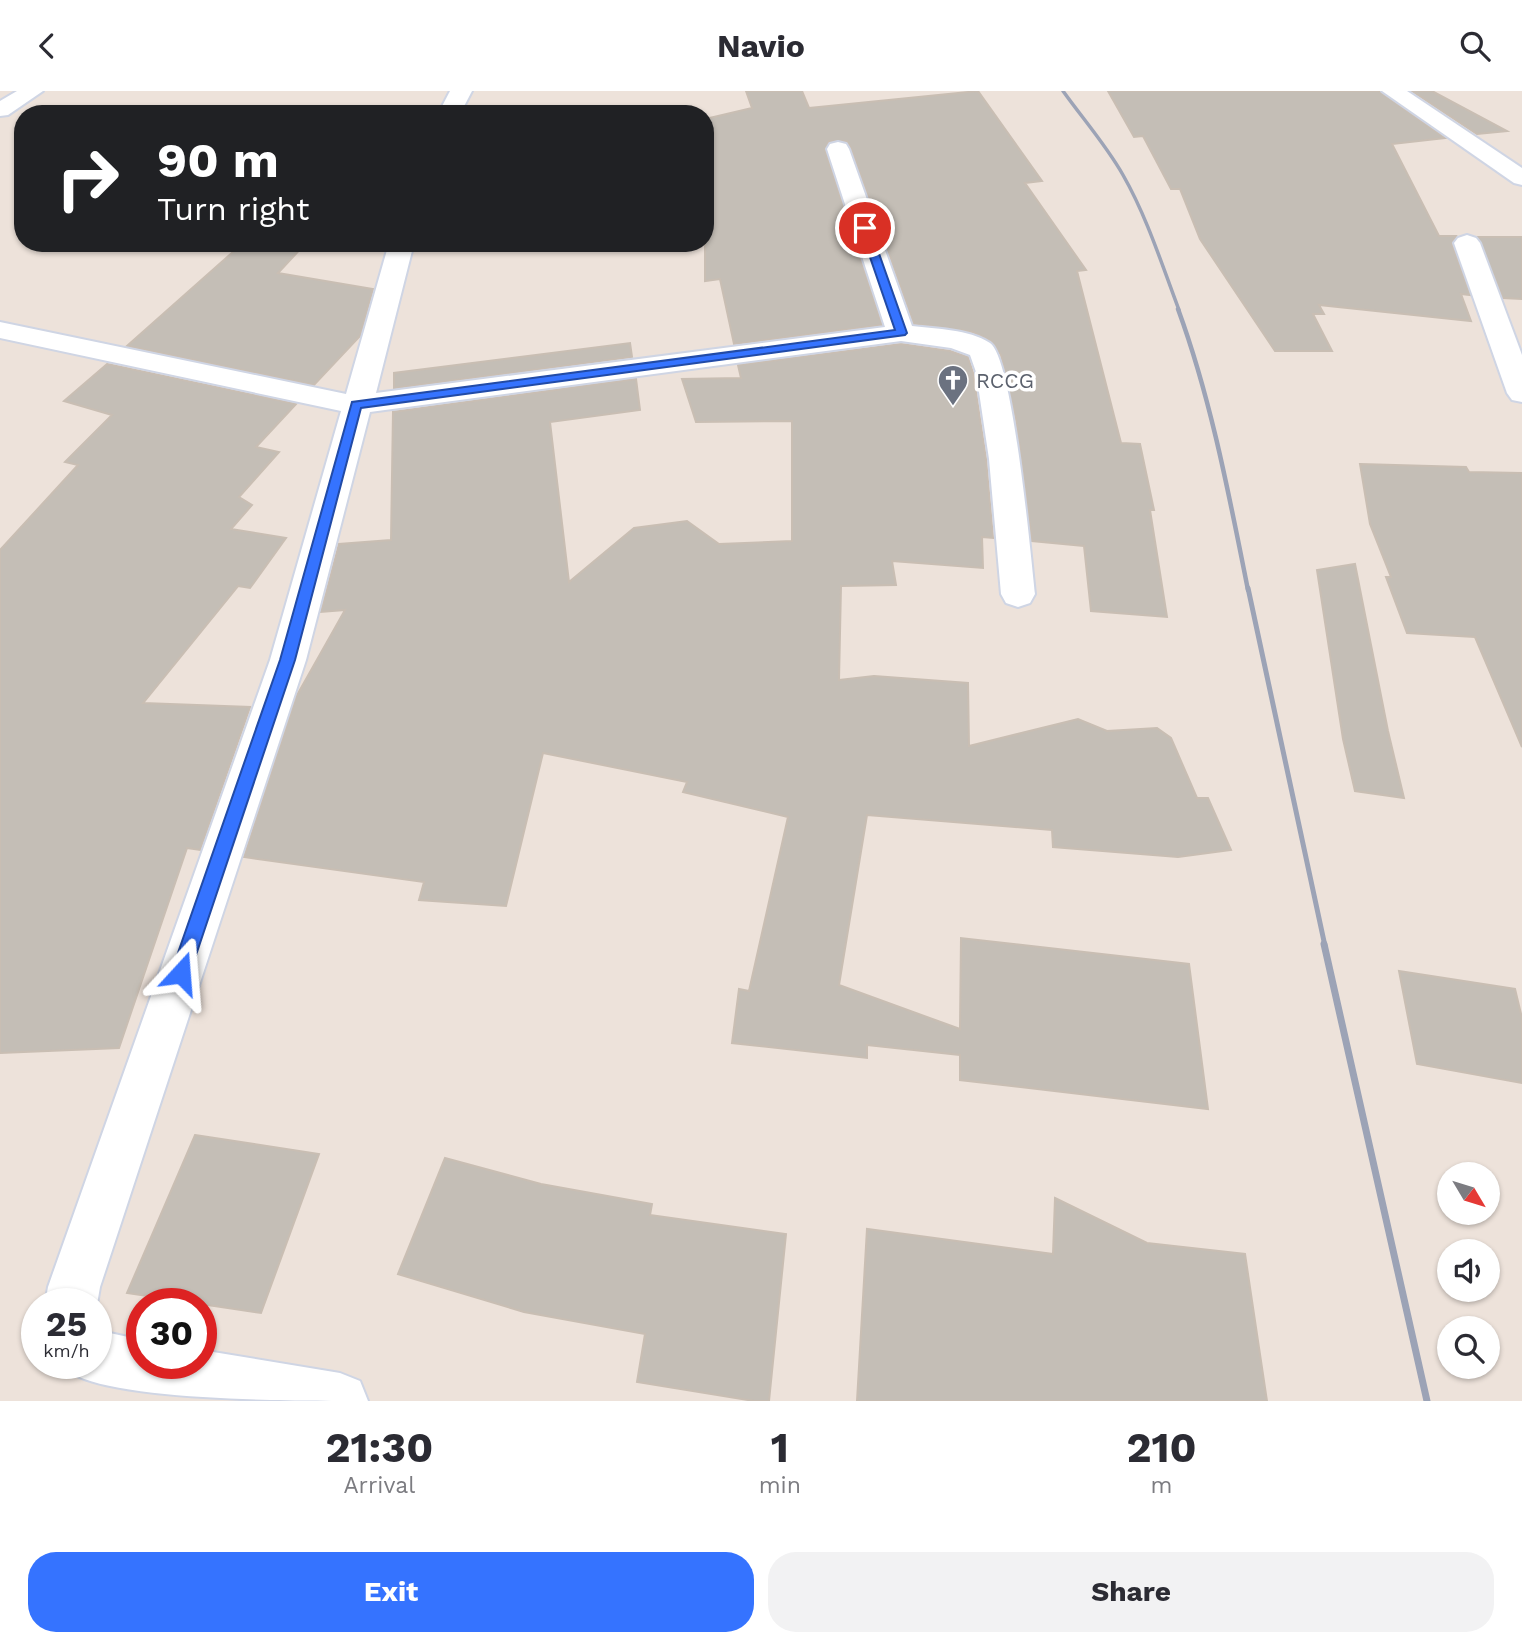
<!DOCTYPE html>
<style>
:root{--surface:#fff;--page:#f2f2f3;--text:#2b2b33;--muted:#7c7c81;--accent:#3573ff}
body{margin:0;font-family:"Work Sans",sans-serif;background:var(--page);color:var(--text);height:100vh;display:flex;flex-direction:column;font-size:26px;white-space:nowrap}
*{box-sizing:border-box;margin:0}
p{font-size:23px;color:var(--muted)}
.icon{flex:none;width:38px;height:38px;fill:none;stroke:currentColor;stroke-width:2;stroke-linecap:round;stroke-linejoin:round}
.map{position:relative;height:1310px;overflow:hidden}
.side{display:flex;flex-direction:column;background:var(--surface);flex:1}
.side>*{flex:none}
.banner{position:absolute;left:14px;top:14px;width:700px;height:147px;border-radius:28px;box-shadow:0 2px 5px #0004;background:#202124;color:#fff;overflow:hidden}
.needle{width:46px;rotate:128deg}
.buttons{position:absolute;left:1437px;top:1071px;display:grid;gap:14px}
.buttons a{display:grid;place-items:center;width:63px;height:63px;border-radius:50%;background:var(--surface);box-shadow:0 2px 5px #0004;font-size:35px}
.speed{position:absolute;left:21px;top:1197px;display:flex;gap:14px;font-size:35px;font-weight:700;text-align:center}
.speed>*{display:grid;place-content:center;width:91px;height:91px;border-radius:50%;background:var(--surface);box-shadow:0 2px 5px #0004;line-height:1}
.speed small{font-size:18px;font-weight:400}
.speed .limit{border:10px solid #d22;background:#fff;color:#111}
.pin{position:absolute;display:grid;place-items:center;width:60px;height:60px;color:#fff;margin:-30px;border:4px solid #fff;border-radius:50%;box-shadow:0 2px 7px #0007}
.me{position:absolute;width:77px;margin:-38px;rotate:19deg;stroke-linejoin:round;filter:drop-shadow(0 0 5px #0008)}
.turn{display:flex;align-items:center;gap:24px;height:147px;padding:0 28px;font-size:32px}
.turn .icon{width:91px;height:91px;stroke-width:2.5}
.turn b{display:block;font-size:49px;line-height:60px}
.eta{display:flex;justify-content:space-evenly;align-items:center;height:119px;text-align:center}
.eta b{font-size:42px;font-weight:700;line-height:49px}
.button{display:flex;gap:14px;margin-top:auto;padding:14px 28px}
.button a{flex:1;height:80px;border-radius:28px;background:var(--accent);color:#fff;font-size:28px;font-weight:700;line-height:80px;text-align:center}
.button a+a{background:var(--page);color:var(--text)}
header{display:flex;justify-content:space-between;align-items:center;height:91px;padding:0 28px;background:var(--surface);font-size:32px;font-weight:700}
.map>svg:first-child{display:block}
</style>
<header><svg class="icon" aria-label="back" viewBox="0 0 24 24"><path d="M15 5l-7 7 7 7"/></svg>Navio<svg class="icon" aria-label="search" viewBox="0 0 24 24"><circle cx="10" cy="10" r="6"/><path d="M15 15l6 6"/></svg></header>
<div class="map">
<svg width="1522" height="1310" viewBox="0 0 1522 1310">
<rect width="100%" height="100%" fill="#ede2da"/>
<g fill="#c4beb6" stroke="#c9beb3" stroke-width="2">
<path d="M 746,0 L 802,0 L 809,17 L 978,0 L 1042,90 L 1025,92 L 1086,179 L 1077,180 L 1121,352 L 1140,353 L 1154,419 L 1150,419 L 1167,526 L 1091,520 L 1084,455 L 1032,450 L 1016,328 L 1001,264 L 991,250 L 973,241 L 914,233 L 851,57 L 847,50 L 829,50 L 825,59 L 882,234 L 734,253 L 720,188 L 705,190 L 705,28 L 752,17 Z"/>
<path d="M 1108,0 L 1379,0 L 1445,47 L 1392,53 L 1439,145 L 1456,145 L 1452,153 L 1470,204 L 1461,203 L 1471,230 L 1319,214 L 1324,223 L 1313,223 L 1332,260 L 1275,260 L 1200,148 L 1180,98 L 1171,98 L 1143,45 L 1134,46 Z"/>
<path d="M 1412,0 L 1432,0 L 1507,40 L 1477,43 Z"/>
<path d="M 1478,146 L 1522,146 L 1522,208 L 1503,207 Z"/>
<path d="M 243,152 L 306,152 L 278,182 L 373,198 L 360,245 L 314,294 L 127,255 Z"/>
<path d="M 630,252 L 632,266 L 394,297 L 394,282 Z"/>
<path d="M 901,253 L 950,260 L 968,266 L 973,282 L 986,368 L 993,447 L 982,446 L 983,477 L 892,470 L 896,494 L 841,495 L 839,589 L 874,585 L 968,592 L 969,655 L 1078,628 L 1107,640 L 1157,637 L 1171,647 L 1197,707 L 1208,707 L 1231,759 L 1178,766 L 1053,756 L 1052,739 L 867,724 L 839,894 L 960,938 L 961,847 L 1189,873 L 1208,1018 L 960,989 L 960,964 L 867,954 L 867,967 L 732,952 L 739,898 L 749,900 L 788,726 L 683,701 L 687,691 L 543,662 L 506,815 L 419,809 L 424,791 L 244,766 L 296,606 L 345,519 L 321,521 L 339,453 L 391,449 L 393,321 L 636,288 L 640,319 L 550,331 L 569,491 L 634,437 L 687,430 L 719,453 L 792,450 L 792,330 L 696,331 L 682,288 L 741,287 L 738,274 Z"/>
<path d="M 107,273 L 296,313 L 256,356 L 279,361 L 239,406 L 252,414 L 231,438 L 286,447 L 250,497 L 238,495 L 143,612 L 250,616 L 200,759 L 187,757 L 119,957 L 0,962 L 0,459 L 78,374 L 65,371 L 112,324 L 64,310 Z"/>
<path d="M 1360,373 L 1466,376 L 1469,381 L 1522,382 L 1522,656 L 1475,546 L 1407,542 L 1386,486 L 1391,486 L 1370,433 Z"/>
<path d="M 1355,473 L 1388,640 L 1404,707 L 1355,700 L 1343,648 L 1317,479 Z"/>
<path d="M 1399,880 L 1515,898 L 1522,927 L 1522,992 L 1417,973 Z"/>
<path d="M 195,1044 L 319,1063 L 261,1222 L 127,1202 Z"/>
<path d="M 445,1067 L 541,1093 L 652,1113 L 650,1124 L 786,1143 L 769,1310 L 754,1310 L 637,1291 L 645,1243 L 524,1221 L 398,1183 Z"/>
<path d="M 1055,1107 L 1147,1152 L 1245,1163 L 1267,1310 L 857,1310 L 867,1138 L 1053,1163 Z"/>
</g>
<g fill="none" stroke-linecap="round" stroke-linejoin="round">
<g stroke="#cfd5e4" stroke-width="4">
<g id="minor">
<path d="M 17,0 L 43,0 L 8,24 L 0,25 L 0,10 Z"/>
<path d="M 450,0 L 472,0 L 460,23 L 438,23 Z"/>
<path d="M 1382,0 L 1407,0 L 1522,77 L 1522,94 L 1514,92 Z"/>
<path d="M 838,51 L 846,53 L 849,58 L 912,235 C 937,238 968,238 990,252 C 1013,267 1031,467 1035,503 L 1030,512 L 1018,516 L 1006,512 L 1001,503 L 989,368 L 976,281 L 970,264 L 951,257 L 901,250 L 370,321 L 306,569 L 100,1196 L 96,1219 L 96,1213 L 45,1213 L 48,1196 L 270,569 L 341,320 L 0,247 L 0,231 L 346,303 L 389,152 L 414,152 L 376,302 L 885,236 L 827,58 L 830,53 Z"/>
<path d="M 1467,144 L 1476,147 L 1480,152 L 1522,264 L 1522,311 L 1512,309 L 1507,302 L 1454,152 L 1458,147 Z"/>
<path d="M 96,1239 L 142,1249 L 142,1272 L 201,1272 L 201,1259 L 340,1282 L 360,1290 L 368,1310 C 299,1310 130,1310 77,1285 L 71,1272 L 96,1272 Z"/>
</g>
</g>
<use href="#minor" fill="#fff" fill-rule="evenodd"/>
<path stroke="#9ca3b6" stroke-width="3.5" d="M 1063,0 C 1083,28 1106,54 1123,84 C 1147,126 1162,174 1179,219"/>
<path stroke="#9ca3b6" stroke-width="4.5" d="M 1178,218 C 1211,308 1229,404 1248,499"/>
<path stroke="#9ca3b6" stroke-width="5" d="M 1248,497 L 1325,855"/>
<path stroke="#9ca3b6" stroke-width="7" d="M 1324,853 L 1427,1310"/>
</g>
<path fill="#3573ff" stroke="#224ba6" stroke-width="2" d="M 865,134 L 870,137 L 907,242 L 905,244 L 361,317 L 295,569 L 190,882 L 187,889 L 181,891 L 174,889 L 171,882 L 280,569 L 352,311 L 895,239 L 860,137 Z"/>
<defs>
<g id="church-pin" transform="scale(1.575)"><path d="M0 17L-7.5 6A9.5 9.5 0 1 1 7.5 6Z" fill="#6b7280" stroke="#fff"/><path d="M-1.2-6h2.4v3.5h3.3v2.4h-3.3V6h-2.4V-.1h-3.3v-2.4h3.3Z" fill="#fff"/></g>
</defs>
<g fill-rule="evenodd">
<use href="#church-pin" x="953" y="289"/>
</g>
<g text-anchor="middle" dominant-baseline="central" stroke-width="7" stroke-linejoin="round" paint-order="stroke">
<g font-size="21" fill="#5b616d" stroke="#fff" text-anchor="start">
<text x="976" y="289">RCCG</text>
</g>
</g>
</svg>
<div class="buttons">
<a><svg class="needle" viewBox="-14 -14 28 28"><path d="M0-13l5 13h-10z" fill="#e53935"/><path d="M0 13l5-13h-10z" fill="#7c7c81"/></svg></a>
<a><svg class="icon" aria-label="sound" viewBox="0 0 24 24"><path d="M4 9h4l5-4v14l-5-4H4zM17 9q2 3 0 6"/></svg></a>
<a><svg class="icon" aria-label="search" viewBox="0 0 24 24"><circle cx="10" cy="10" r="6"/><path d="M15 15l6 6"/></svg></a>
</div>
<div class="speed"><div>25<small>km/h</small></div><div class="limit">30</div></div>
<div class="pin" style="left:865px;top:137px;background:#d93025"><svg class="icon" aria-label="arrive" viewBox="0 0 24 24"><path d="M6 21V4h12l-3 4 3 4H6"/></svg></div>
<svg class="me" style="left:181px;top:882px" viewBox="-20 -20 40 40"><path d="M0-17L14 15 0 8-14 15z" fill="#3573ff" stroke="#fff" stroke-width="4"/></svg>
<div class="banner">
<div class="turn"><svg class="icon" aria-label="right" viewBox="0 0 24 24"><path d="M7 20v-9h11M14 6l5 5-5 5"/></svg><div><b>90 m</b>Turn right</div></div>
</div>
</div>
<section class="side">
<div class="eta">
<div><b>21:30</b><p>Arrival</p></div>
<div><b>1</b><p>min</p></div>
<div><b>210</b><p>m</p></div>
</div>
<div class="button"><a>Exit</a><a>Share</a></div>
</section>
